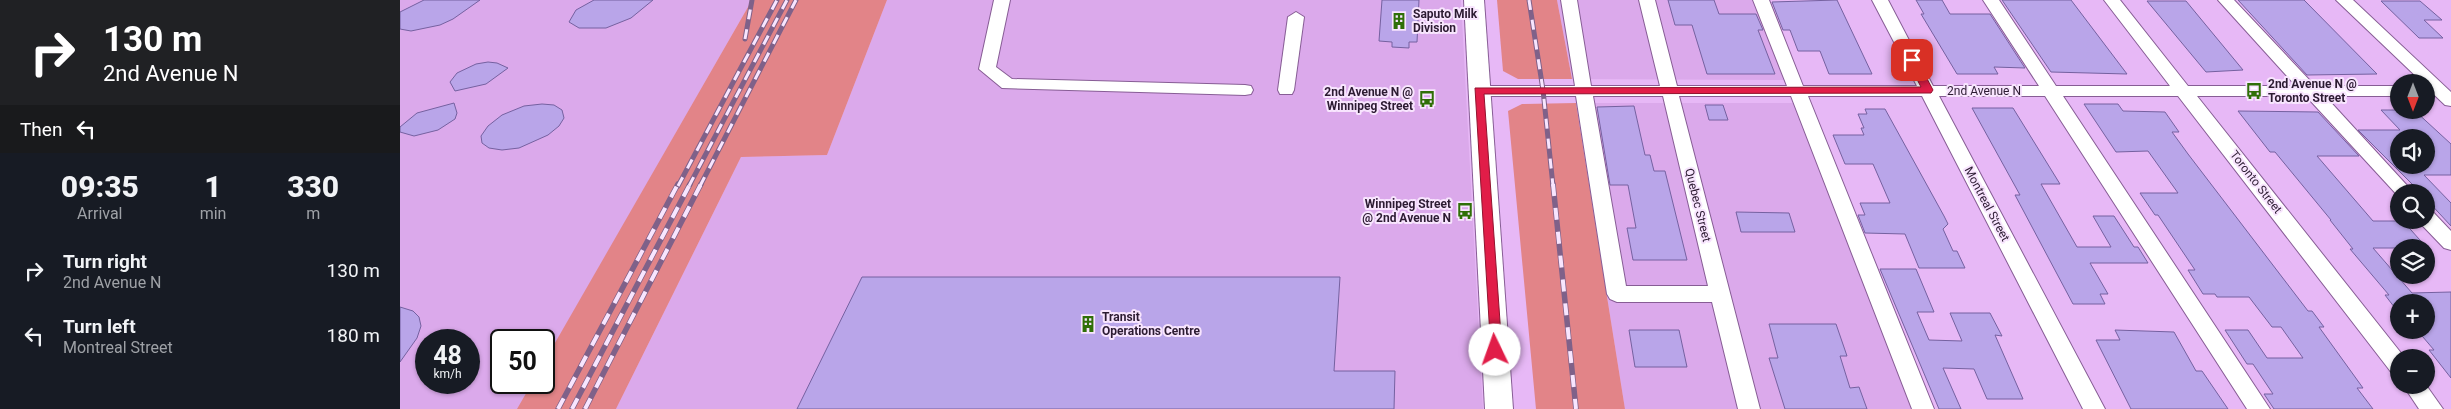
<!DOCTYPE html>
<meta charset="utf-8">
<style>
:root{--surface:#171b24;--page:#242831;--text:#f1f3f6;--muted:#9ea1a6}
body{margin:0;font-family:Roboto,sans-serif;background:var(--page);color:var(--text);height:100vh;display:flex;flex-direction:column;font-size:19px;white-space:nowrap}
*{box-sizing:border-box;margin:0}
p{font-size:16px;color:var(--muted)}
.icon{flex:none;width:28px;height:28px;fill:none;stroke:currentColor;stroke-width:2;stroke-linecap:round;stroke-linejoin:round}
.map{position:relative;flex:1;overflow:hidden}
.drawer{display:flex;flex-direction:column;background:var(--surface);width:400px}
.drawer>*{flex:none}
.banner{background:#202124;color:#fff;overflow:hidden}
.needle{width:32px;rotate:180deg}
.controls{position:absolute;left:1990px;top:74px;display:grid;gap:10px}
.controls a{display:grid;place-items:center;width:45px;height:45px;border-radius:50%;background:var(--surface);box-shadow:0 1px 4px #0004;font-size:25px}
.speed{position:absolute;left:15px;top:329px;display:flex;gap:10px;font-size:25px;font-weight:700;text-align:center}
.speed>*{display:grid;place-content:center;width:65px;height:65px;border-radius:50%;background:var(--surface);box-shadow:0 1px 4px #0004;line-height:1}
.speed small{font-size:12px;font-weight:400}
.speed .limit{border:2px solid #111;border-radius:8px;background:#fff;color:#111}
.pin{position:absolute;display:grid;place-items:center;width:42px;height:42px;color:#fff;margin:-21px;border-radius:10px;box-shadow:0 2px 8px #0006}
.me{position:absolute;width:55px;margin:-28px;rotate:357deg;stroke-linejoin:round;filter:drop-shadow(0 0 4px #0008)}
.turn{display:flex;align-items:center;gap:18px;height:105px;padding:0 20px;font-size:22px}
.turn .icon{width:65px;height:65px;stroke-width:2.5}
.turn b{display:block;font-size:35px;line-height:42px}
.then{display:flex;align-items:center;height:48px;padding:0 20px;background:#0003;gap:10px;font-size:19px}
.eta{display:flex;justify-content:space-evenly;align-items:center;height:85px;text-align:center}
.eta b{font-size:30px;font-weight:800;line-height:35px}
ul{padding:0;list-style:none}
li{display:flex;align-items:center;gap:15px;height:65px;padding:0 20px}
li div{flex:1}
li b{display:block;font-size:19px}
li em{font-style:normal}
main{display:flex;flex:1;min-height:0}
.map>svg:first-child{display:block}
</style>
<main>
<section class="drawer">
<div class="banner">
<div class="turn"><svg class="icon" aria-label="right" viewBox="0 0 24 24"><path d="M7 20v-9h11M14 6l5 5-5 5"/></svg><div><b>130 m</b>2nd Avenue N</div></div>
<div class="then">Then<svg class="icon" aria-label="left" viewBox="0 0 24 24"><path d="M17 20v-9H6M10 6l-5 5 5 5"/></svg></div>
</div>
<div class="eta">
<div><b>09:35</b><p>Arrival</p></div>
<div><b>1</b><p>min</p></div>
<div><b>330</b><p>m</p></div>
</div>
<ul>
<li><svg class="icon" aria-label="right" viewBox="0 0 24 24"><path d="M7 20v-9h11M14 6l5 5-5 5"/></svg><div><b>Turn right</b><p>2nd Avenue N</p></div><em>130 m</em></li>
<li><svg class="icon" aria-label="left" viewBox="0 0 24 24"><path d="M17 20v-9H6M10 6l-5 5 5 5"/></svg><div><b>Turn left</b><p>Montreal Street</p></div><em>180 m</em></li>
</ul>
</section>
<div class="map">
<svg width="2051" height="409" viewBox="0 0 2051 409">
<rect width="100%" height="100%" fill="#e7b8f6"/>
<g fill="#dba9eb" fill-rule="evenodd">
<path d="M 0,0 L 352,0 L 144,363 L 144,340 L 101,340 L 101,382 L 133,383 L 118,409 L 0,409 ZM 26,340 L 69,340 L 69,382 L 26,382 Z"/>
<path d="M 487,0 L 1061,0 L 1083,409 L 216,409 L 341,157 L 427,155 Z"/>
<path d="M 1157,0 L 1355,0 L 1386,80 L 1172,79 Z"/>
<path d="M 1176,103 L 1396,103 L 1513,409 L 1225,409 Z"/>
</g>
<g fill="#e28488">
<path d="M 352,0 L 487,0 L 427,155 L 341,157 L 216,409 L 117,409 L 132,383 L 144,382 L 144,362 Z"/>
<path d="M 1097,0 L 1157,0 L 1172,79 L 1118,79 L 1103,71 Z"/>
<path d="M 1176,103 L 1225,409 L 1136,409 L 1108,111 L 1122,104 Z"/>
</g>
<g fill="#b9a5e9" stroke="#7561a0" fill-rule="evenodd">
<path d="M 24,0 L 80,0 L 53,19 L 40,25 L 11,31 L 0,29 L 0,12 Z"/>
<path d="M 194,0 L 253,0 L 231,18 L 206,28 L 179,28 L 169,22 L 176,10 Z"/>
<path d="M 982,0 L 1019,0 L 1017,42 L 1009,42 L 1009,48 L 992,47 L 992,42 L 979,41 Z"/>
<path d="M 1268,0 L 1314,0 L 1319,14 L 1356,14 L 1363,30 L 1358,30 L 1375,74 L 1307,74 L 1292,25 L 1275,25 Z"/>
<path d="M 1437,0 L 1446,19 L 1472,74 L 1429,74 L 1420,51 L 1398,51 L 1390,30 L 1383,30 L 1372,2 Z"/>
<path d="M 1516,0 L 1542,0 L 1550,14 L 1590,14 L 1625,68 L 1594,67 L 1598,74 L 1557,74 L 1521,14 L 1524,14 Z"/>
<path d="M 1602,0 L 1671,0 L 1727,74 L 1651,72 Z"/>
<path d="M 1838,0 L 1904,0 L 1977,74 L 1907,75 Z"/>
<path d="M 1747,1 L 1786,1 L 1843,70 L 1806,72 Z"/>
<path d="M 1981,1 L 2020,1 L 2042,20 L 2024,20 L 2043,38 L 2019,38 Z"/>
<path d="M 88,62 L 97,63 L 108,68 L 86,84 L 55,91 L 50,82 L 57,73 L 76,64 Z"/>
<path d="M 54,103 L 57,113 L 55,119 L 38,130 L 14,136 L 0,132 L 0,127 L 17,113 Z"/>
<path d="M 142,104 L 154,105 L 162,110 L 164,118 L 159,126 L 148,135 L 119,148 L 102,150 L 89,148 L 82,143 L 81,136 L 88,126 L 102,115 L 124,106 Z"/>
<path d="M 1684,104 L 1718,104 L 1723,111 L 1765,112 L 1779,132 L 1772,132 L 1788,154 L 1908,311 L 1912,311 L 1924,327 L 1919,327 L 1963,388 L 1957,388 L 1973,409 L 1874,409 L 1864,394 L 1873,394 L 1853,364 L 1847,364 L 1825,330 L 1848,330 L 1867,358 L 1903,358 L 1881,327 L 1872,327 L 1849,297 L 1817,297 L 1815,294 L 1803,294 L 1788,270 L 1795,270 L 1758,215 L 1755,215 L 1740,193 L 1778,193 L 1748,151 L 1716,152 Z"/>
<path d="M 1305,105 L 1323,105 L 1328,120 L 1309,120 Z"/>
<path d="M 1234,106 L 1245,155 L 1250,155 L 1254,171 L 1265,171 L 1287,260 L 1233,260 L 1227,228 L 1236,228 L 1228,185 L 1210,185 L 1197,107 Z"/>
<path d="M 1572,108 L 1613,108 L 1660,184 L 1641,184 L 1677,247 L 1711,247 L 1693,216 L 1714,216 L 1734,247 L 1738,247 L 1748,263 L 1690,263 L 1708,294 L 1700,294 L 1705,304 L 1673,304 L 1615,195 L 1620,195 Z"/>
<path d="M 1465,109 L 1485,109 L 1544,216 L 1548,224 L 1543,229 L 1553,251 L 1557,251 L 1565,268 L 1519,268 L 1505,234 L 1465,233 L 1458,215 L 1465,215 L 1460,203 L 1490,203 L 1473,164 L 1445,164 L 1433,135 L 1464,135 L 1461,128 L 1464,128 L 1458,114 L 1467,114 Z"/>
<path d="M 1981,110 L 2014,110 L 2051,144 L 2051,175 L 2024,175 L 2051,203 L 2051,226 L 2026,199 L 2026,192 L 2020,192 L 1958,130 L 2000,130 ZM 1999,138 L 2026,138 L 2026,165 L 1999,165 Z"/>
<path d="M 1838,111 L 1918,112 L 1959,156 L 1917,156 L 1973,221 L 2003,221 L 2027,248 L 1973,248 L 2012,293 L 2051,292 L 2051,378 L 2029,350 L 2034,350 L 2017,330 L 2026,330 L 2026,302 L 1999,302 L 1998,312 L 1985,295 L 1989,295 L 1950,249 L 1953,249 L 1930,220 L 1931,220 L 1875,152 L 1870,152 Z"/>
<path d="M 1336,212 L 1389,213 L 1395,232 L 1341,232 Z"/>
<path d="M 1480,269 L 1516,269 L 1534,312 L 1517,312 L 1529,340 L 1562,341 L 1550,313 L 1590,313 L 1602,336 L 1595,335 L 1623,399 L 1587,399 L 1574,369 L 1543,368 L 1561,409 L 1539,409 Z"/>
<path d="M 462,277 L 940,277 L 934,371 L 995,371 L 994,409 L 397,409 Z"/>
<path d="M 0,307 L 13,311 L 19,317 L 21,326 L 17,338 L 0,362 Z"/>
<path d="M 1369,324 L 1436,324 L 1447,356 L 1440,356 L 1450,388 L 1459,387 L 1467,409 L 1385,409 L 1369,358 L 1378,358 Z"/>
<path d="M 1229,330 L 1279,330 L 1287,367 L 1235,367 Z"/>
<path d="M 1715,330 L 1774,332 L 1796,371 L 1802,371 L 1828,409 L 1731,409 L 1696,340 L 1720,340 Z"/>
</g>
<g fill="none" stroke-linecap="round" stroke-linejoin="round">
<g stroke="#875d95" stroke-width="2">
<g id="minor">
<path d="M 594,0 L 610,0 L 596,67 L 612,79 L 845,85 L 851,86 L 853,90 L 851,94 L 845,95 L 602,88 L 579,69 Z"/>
<path d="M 1161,0 L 1177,0 L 1191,86 L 1260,86 L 1239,0 L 1255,0 L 1277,86 L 1387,86 L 1353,0 L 1369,0 L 1403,86 L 1517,86 L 1472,0 L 1488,0 L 1533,86 L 1639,86 L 1583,0 L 1599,0 L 1656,86 L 1770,86 L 1704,0 L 1720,0 L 1788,86 L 1896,86 L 1818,0 L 1834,0 L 1915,86 L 1999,86 L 1999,96 L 1925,96 L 2013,192 L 1999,192 L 1999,197 L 1906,96 L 1797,96 L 2005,358 L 1999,358 L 1999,375 L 1991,372 L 1778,96 L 1663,96 L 1870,409 L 1847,409 L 1645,96 L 1539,96 L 1705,409 L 1683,409 L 1522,96 L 1408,96 L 1534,409 L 1512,409 L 1391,96 L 1279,96 L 1360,409 L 1338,409 L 1312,302 L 1217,302 L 1210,299 L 1207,294 L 1176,96 L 1079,96 L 1073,95 L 1071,91 L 1073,87 L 1079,86 L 1175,86 ZM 1193,96 L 1263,96 L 1308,286 L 1226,286 Z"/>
<path d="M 1936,0 L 1953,0 L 2051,92 L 2051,106 L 2045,105 L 2026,87 L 2026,82 L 2022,82 Z"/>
<path d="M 896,12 L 904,17 L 894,90 L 892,94 L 880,94 L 878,90 L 888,17 Z"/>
<path d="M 2026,210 L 2033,212 L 2051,231 L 2051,250 L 2044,248 L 2019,222 L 2018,220 L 2026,220 Z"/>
<path d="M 2003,385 L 2026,385 L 2043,409 L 2019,409 Z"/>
</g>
</g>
<g stroke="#875d95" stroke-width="2">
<path id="major" d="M 1064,0 L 1084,0 L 1113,409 L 1085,409 Z"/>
</g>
<use href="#minor" fill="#fff" fill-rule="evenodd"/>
<use href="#major" fill="#fff" fill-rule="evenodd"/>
<g stroke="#7f6189" stroke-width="5">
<g id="rail-far1">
<path d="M 1129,0 L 1143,90 L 1153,186"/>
<path d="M 345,39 L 352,0"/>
<path d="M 278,186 L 377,0"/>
<path d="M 289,186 L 387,0"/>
<path d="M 300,186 L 396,0"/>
</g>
</g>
<g stroke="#7f6189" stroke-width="5.5">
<g id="rail">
<path d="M 1153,184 L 1176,409"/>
<path d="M 158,409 L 278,184"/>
<path d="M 172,409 L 290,184"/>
<path d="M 185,409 L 301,184"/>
</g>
</g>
<use href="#rail-far1" stroke="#f8e5fe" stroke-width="3" stroke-dasharray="10" stroke-linecap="butt"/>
<use href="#rail" stroke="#f8e5fe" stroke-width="4" stroke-dasharray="12" stroke-linecap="butt"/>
</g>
<path fill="#e11d48" stroke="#92132f" d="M 1512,57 L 1517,60 L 1533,90 L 1531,93 L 1084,94 L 1102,350 L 1100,353 L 1091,353 L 1075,88 L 1521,87 L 1507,60 Z"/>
<defs>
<g id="building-bare" transform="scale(1.35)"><path d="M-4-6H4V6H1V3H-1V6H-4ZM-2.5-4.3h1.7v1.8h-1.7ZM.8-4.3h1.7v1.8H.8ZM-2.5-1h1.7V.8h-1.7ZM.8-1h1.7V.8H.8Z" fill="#2f6f07" stroke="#f8e5fe" stroke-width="2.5" paint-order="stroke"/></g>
<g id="bus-bare" transform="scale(1.35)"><path d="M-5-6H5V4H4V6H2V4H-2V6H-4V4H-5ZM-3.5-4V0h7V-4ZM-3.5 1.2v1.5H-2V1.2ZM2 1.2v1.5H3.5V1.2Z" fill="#2f6f07" stroke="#f8e5fe" stroke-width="2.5" paint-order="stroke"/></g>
</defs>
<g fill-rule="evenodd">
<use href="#building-bare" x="999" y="21"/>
<use href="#bus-bare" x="1854" y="91"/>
<use href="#bus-bare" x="1027" y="99"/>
<use href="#bus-bare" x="1065" y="211"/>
<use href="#building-bare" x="688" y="324"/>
</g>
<g text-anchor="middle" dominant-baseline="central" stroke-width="4" stroke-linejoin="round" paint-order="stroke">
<g font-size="12" font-weight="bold" fill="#2c1b32" stroke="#f8e5fe" text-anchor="start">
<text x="1013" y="14">Saputo Milk<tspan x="1013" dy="14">Division</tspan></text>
<text x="1868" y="84">2nd Avenue N @<tspan x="1868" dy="14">Toronto Street</tspan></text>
<text x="1013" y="92" text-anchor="end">2nd Avenue N @<tspan x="1013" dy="14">Winnipeg Street</tspan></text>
<text x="1051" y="204" text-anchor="end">Winnipeg Street<tspan x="1051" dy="14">@ 2nd Avenue N</tspan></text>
<text x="702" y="317">Transit<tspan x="702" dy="14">Operations Centre</tspan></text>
</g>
<g font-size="12" fill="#2c1b32" stroke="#f8e5fe">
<text x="1584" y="91">2nd Avenue N</text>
<text transform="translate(1856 182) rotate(52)">Toronto Street</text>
<text transform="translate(1587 204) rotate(62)">Montreal Street</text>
<text transform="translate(1298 205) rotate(76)">Quebec Street</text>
</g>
</g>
</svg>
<div class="controls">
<a><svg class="needle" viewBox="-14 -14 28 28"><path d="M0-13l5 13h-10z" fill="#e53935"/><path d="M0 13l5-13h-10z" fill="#9ea1a6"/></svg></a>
<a><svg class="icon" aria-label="sound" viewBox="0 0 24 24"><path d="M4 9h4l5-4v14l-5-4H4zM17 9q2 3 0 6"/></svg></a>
<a><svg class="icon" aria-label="search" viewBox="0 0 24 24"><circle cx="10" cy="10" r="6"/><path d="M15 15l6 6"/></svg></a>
<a><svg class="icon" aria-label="layers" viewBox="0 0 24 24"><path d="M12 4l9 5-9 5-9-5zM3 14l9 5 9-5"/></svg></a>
<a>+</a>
<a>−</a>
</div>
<div class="speed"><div>48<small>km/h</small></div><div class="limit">50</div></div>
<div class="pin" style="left:1512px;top:60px;background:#d93025"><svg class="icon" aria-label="arrive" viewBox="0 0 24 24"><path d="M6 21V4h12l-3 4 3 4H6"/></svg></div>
<svg class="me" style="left:1095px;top:350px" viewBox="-20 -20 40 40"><circle r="19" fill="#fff"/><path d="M0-13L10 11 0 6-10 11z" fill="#e11d48"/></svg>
</div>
</main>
